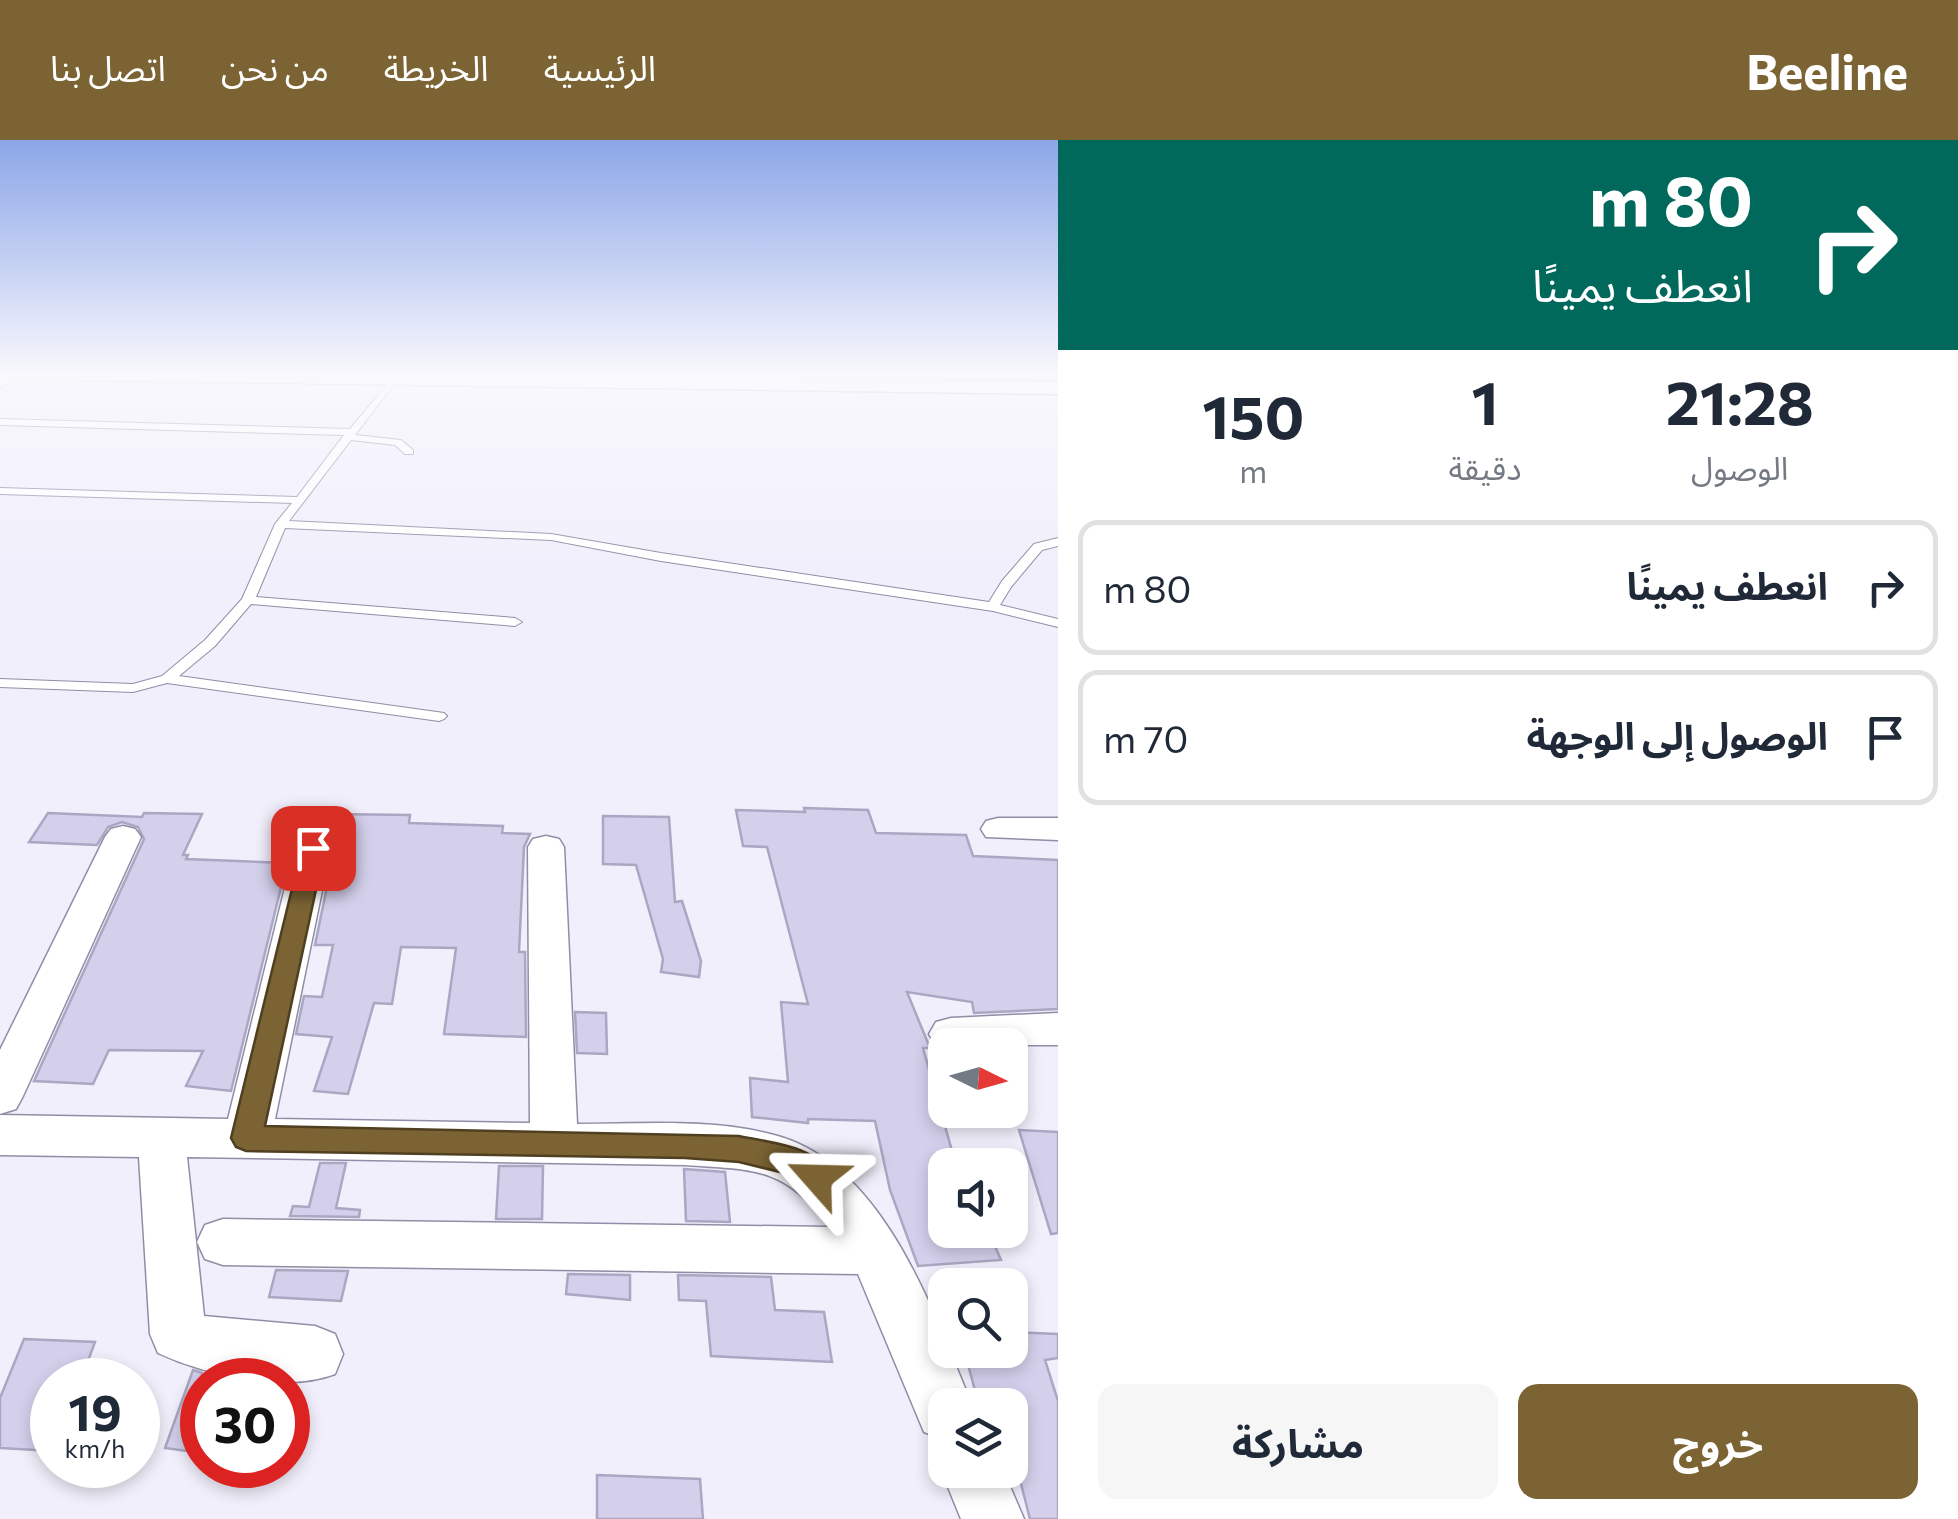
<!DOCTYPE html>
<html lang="ar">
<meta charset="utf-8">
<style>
:root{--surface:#fff;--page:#f6f6f7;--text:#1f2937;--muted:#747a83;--line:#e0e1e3;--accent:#7b6333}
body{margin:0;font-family:Commissioner,"Noto Sans Arabic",sans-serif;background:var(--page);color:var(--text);direction:rtl;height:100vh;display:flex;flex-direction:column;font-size:38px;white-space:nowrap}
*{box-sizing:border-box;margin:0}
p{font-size:32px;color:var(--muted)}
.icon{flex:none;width:55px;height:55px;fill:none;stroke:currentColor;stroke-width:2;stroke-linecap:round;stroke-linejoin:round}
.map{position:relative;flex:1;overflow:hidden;direction:ltr}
.panel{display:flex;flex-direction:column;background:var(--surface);width:900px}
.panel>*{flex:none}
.banner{background:#00695c;color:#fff;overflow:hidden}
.needle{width:65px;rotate:95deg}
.tools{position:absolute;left:928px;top:888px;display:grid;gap:20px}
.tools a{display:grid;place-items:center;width:100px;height:100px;border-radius:20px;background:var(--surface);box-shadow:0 5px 15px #0003;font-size:50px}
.speed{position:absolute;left:30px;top:1218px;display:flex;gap:20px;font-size:50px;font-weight:700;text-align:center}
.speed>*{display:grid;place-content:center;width:130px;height:130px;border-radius:50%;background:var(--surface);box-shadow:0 5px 15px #0003;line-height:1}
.speed small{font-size:25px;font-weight:400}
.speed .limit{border:15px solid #d22;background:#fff;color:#111}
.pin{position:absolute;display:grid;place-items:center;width:85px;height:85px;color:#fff;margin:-42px;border-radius:20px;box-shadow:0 5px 15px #0006}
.me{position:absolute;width:110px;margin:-55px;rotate:295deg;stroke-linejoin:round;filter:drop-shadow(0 0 8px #0008)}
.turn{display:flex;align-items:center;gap:35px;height:210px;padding:0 40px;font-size:45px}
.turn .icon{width:130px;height:130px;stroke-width:2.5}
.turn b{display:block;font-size:70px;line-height:85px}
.eta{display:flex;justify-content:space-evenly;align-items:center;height:170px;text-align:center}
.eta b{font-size:60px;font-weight:700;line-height:70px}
.button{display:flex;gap:20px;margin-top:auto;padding:20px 40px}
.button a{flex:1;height:115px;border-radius:20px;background:var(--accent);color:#fff;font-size:40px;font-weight:700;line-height:115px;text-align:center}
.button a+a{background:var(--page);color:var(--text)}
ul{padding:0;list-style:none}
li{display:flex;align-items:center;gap:30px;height:135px;margin:0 20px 15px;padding:0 20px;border:5px solid var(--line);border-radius:20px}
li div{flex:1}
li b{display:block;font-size:38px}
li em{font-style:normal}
header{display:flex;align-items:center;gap:60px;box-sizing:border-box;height:140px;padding:0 50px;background:var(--accent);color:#fff}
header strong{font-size:48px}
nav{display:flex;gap:55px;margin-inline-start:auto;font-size:35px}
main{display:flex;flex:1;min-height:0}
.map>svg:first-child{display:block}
</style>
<header>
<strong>Beeline</strong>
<nav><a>الرئيسية</a><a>الخريطة</a><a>من نحن</a><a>اتصل بنا</a></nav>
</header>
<main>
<section class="panel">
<div class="banner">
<div class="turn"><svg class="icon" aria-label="right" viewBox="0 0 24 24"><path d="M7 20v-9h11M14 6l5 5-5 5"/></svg><div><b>80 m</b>انعطف يمينًا</div></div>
</div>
<div class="eta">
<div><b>21:28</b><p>الوصول</p></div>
<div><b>1</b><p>دقيقة</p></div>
<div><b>150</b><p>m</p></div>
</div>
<ul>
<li><svg class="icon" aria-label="right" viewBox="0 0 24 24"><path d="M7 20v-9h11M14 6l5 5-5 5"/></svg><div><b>انعطف يمينًا</b></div><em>80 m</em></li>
<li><svg class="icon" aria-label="arrive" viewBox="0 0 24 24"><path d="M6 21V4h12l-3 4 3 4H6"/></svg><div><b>الوصول إلى الوجهة</b></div><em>70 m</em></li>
</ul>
<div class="button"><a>خروج</a><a>مشاركة</a></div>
</section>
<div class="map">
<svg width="1058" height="1379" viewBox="0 0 1058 1379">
<rect width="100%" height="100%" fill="#f1effb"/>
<g fill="#d4d0ec" stroke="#aba7c2" stroke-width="2.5">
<path d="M 804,668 L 868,670 L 876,693 L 966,695 L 973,716 L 1058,720 L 1058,869 L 974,873 L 972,862 L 907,852 L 930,908 L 923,908 L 956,1025 L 945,1025 L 945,1090 L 988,1090 L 1001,1120 L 918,1126 L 890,1050 L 875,981 L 808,979 L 808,983 L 752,977 L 750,938 L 788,942 L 781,862 L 808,864 L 767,707 L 743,706 L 736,670 L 805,672 Z"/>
<path d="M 48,673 L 142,677 L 144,673 L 202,674 L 183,715 L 188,715 L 186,719 L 287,723 L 231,951 L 186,946 L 203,911 L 109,910 L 93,944 L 34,941 L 144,699 L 138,687 L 122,682 L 108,687 L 97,705 L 29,702 Z"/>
<path d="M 331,674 L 410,675 L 409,683 L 503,686 L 502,693 L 530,694 L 524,707 L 519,812 L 525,812 L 526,897 L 444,894 L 456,808 L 401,807 L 392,864 L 374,863 L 348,954 L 314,951 L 332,897 L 296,894 L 304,856 L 322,857 L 333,805 L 315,805 L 335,708 L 326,695 Z"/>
<path d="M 603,676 L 669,677 L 675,762 L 682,761 L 701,821 L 699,837 L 661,832 L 663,819 L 636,725 L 603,724 Z"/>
<path d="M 575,872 L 606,873 L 607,914 L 577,913 Z"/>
<path d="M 1019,990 L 1058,992 L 1058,1093 L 1051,1094 Z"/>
<path d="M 320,1023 L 346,1023 L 336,1068 L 360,1070 L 359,1077 L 290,1076 L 293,1066 L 309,1067 Z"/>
<path d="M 499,1026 L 543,1026 L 542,1079 L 496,1079 Z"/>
<path d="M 684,1029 L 725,1032 L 730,1082 L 686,1081 Z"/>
<path d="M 276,1130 L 348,1131 L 341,1161 L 269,1157 Z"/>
<path d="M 568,1134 L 630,1135 L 630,1160 L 566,1154 Z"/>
<path d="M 678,1135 L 771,1137 L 775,1170 L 824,1172 L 832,1222 L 711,1216 L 706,1161 L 679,1160 Z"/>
<path d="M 1010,1192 L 1058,1194 L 1058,1218 L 1045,1220 L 1058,1261 L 1058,1379 L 1030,1379 L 1017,1328 L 1010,1327 L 1010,1265 L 979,1265 L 964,1210 L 1010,1210 Z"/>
<path d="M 24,1199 L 95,1202 L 81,1240 L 52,1240 L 52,1311 L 0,1308 L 0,1258 Z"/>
<path d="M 193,1230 L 202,1233 L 202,1313 L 165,1308 Z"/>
<path d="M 597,1335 L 700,1339 L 703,1379 L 597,1379 Z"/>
</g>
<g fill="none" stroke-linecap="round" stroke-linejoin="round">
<g stroke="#918da6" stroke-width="2">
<path id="service" d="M 394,236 L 398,239 L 355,295 L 401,300 L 413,310 L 413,314 L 405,314 L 395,305 L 351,300 L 289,381 L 551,394 L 661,413 L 989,462 L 1002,441 L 1034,404 L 1058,398 L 1058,406 L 1042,410 L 1011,447 L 1000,465 L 1058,479 L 1058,487 L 993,471 L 661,421 L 551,400 L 285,388 L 256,457 L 515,478 L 522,482 L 515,486 L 251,464 L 215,506 L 179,536 L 444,573 L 447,576 L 444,579 L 439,581 L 167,543 L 133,552 L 0,547 L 0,539 L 133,544 L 162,536 L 205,500 L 242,459 L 275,384 L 292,363 L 0,354 L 0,348 L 297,357 L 344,295 L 0,285 L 0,279 L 350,289 Z"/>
</g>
<g stroke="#918da6" stroke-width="3">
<g id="minor">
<path d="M 19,234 L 0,248 L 0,234 Z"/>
<path d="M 998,678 L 1058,678 L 1058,700 L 986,697 L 981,689 L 986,681 Z"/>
<path d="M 123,686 L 135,689 L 141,697 L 23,956 L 16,969 L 0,974 L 0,910 L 105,697 L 111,689 Z"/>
<path d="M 313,696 L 326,699 L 331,707 L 275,979 L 530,983 L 528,707 L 533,699 L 546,696 L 559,699 L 564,707 L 577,984 C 641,984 712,978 774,995 C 884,1023 933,1172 972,1265 L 945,1265 L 945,1300 L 924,1292 L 858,1134 L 223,1125 L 205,1119 L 197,1102 L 205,1085 L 223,1079 L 830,1087 C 783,1026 756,1030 685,1025 L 187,1017 L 204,1176 L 315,1186 L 335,1194 L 343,1214 L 335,1234 C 286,1253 205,1235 158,1213 L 150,1194 L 139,1017 L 0,1015 L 0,975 L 228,979 L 295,707 L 300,699 Z"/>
<path d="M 1058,873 L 1058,905 L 945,905 L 945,909 L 936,906 L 929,894 L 936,882 L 951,878 Z"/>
<path d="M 945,1320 L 945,1330 L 1003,1330 L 1024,1379 L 961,1379 L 941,1330 Z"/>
</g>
</g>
<g stroke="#918da6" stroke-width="3">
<path id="tertiary" d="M 65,234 L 541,234 L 1058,242 L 1058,254 L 75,240 Z"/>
</g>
<use href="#service" fill="#fff" fill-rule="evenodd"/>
<use href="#minor" fill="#fff" fill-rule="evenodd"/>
<use href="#tertiary" fill="#fff" fill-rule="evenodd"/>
</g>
<linearGradient id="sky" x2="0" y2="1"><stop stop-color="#8ca6e8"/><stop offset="0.55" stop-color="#f9f8fd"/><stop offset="1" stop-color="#f9f8fd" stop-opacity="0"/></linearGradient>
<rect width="1058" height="427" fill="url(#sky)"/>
<path fill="#7b6333" stroke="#504021" stroke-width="2.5" d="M 313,700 L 325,708 L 265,986 L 739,996 C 771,1003 817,1005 833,1038 L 828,1048 L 817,1052 L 788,1034 L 739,1022 L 685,1018 L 246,1011 L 236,1007 L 231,998 L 302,708 Z"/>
</svg>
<div class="tools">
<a><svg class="needle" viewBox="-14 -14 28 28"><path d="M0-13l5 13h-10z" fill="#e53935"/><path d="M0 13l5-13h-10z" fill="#747a83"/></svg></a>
<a><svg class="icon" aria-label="sound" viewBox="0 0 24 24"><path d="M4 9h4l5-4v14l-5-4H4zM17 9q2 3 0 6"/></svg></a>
<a><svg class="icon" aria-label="search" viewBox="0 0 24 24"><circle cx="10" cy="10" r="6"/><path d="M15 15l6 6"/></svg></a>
<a><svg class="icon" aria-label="layers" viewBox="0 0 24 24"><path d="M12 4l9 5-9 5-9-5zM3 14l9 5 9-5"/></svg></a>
</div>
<div class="speed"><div>19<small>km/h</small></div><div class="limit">30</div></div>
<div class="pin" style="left:313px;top:708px;background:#d93025"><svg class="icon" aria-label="arrive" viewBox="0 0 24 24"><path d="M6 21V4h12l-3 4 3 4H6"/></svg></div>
<svg class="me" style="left:817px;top:1038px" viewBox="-20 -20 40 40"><path d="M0-17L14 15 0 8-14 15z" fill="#7b6333" stroke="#fff" stroke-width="4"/></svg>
</div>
</main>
